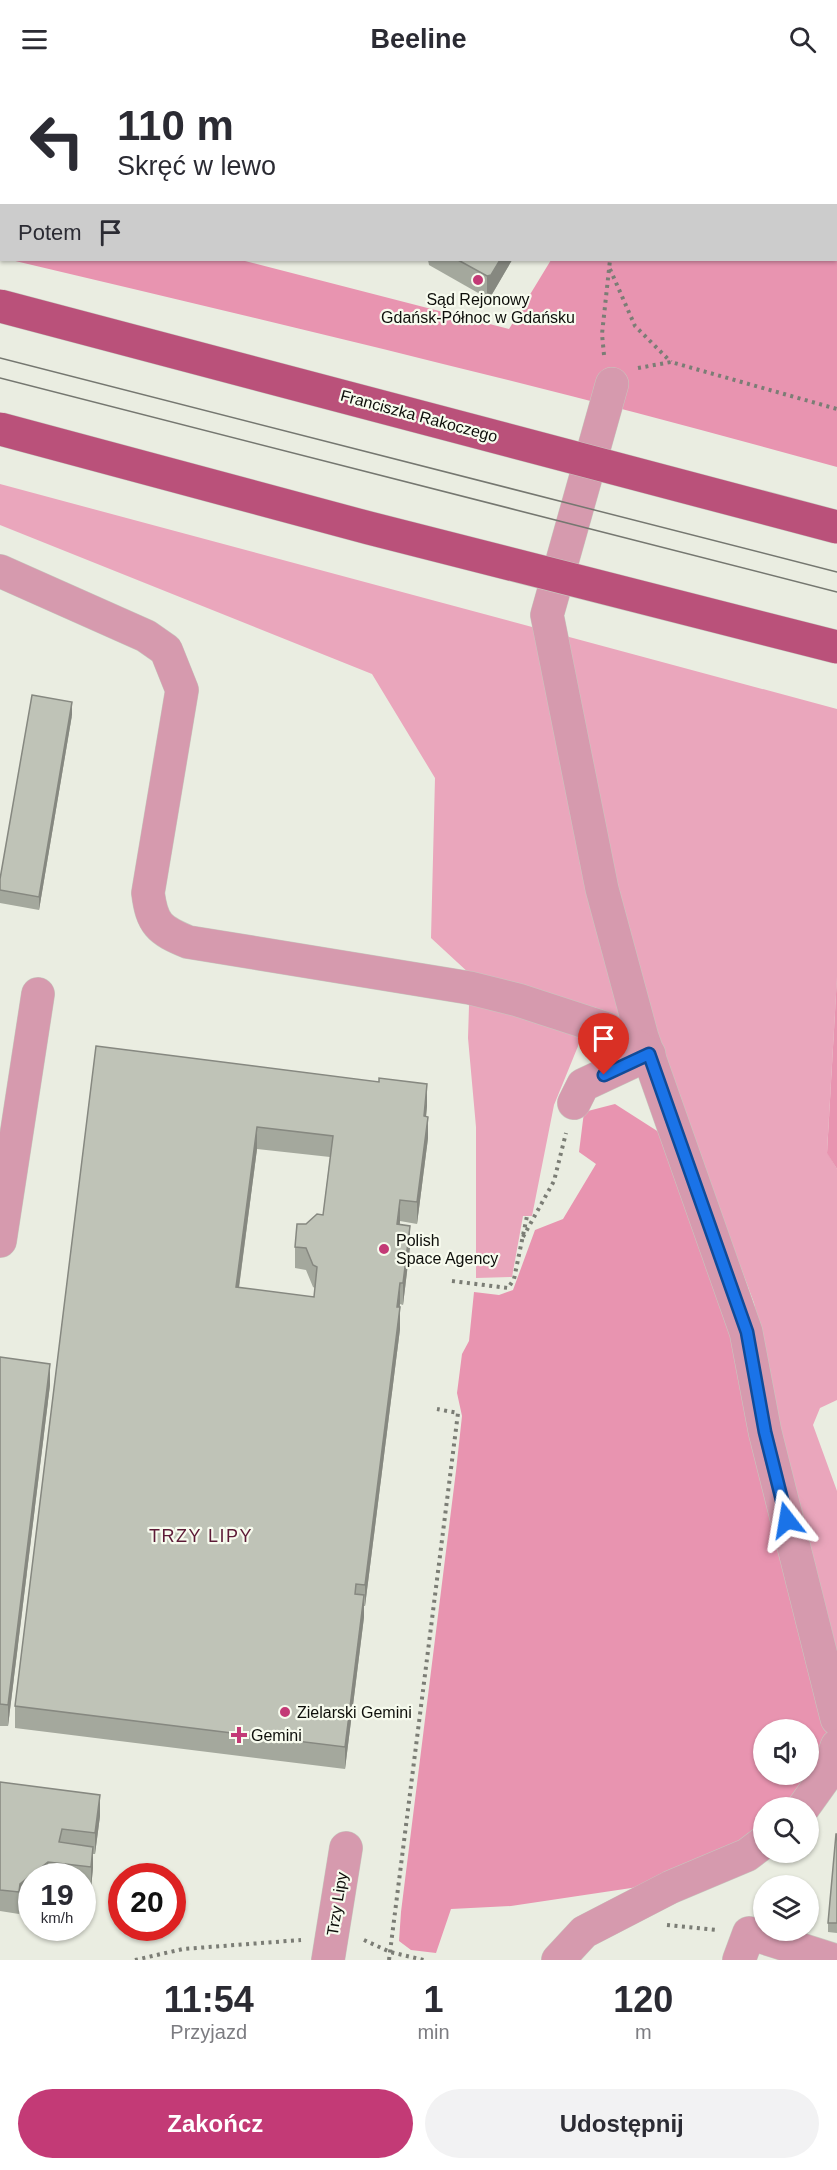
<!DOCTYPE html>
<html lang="pl">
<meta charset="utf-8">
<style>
:root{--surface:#fff;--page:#f2f2f3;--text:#2b2b33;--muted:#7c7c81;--accent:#c33a76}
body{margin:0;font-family:Helvetica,sans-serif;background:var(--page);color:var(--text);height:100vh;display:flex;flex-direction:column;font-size:22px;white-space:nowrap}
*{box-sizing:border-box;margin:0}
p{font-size:20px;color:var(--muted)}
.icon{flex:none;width:33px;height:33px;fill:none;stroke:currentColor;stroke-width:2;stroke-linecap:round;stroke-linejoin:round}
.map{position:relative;height:1882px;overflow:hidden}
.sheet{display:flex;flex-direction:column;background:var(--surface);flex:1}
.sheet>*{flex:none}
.top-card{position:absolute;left:0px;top:0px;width:837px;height:183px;box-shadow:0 2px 4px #0004;background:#fff;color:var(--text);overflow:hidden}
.tools{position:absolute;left:753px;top:1641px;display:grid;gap:12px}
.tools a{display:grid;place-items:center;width:66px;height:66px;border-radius:50%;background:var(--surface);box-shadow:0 2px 4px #0004;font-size:30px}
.speed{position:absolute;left:18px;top:1785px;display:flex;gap:12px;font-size:30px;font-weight:700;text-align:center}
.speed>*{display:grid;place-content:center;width:78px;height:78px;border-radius:50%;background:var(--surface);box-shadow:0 2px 4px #0004;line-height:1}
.speed small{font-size:15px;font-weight:400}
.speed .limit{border:9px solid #d22;background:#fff;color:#111}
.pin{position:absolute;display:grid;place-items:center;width:51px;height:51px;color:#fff;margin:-62px -26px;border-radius:50% 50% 50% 0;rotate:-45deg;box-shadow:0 0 6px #0007}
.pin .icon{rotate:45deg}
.me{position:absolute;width:66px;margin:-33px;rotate:346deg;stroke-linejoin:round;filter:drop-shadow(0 0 4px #0008)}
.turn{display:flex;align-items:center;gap:21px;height:126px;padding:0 18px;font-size:27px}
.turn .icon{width:78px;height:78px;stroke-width:2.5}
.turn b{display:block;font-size:42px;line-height:51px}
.then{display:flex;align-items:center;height:57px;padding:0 18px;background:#0003;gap:12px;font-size:22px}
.eta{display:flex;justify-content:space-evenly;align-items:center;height:102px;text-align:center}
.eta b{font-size:36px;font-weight:700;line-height:42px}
.primary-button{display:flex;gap:12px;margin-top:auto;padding:12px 18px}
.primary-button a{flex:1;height:69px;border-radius:36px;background:var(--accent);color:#fff;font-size:24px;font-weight:700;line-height:69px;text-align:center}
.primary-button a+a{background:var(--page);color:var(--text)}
header{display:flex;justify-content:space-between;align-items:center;height:78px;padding:0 18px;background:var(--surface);font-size:27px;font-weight:700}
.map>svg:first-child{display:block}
</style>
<header><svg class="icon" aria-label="menu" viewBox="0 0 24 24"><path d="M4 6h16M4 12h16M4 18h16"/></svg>Beeline<svg class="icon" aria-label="search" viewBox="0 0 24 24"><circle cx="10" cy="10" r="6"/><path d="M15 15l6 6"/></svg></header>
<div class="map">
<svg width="837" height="1882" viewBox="0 0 837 1882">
<rect width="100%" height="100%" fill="#eaede1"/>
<path fill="#eaa6bc" d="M 0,406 L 837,631 L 837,899 L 827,1074 L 837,1091 L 837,1322 L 820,1330 L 813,1347 L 837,1413 L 837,1596 L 798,1447 L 754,1225 L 705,1094 L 661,964 L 594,929 L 554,1027 L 532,1138 L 523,1138 L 512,1199 L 476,1200 L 476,1049 L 468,960 L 470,896 L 431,860 L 435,700 L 372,596 L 0,447 Z"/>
<g fill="#e894b0" fill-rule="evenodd">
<path d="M 659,0 L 837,0 L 837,389 C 564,313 287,247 11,182 L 241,182 L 509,251 L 551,182 L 836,182 L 836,2 Z"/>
<path d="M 837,899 L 837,1091 L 827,1075 Z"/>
<path d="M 615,1026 L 665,1058 L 710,1168 L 823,1619 L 830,1664 L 790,1729 L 764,1730 L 763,1752 L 658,1806 L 511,1828 L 451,1831 L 436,1875 L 411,1872 L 399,1863 L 401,1834 L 456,1393 L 462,1338 L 457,1315 L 462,1276 L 469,1263 L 474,1214 L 499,1217 L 513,1212 L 535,1152 L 563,1141 L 596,1086 L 579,1074 L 584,1034 ZM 764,1652 L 808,1652 L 808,1696 L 764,1696 Z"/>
</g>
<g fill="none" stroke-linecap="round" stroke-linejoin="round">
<g stroke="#c7c9bf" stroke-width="34">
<g id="minor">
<path d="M 612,306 L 547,537 L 602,811 L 642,959 L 746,1254 L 765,1354 L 837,1641"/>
<path d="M 0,493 L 146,558 L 166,572 L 182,612 L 148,815 C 152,846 159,852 188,864 L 470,910 L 518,922 L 607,951 L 649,976 L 583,1007 L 574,1025"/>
<path d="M 0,1163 L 38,916"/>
<path d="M 803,1730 L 828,1695 L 837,1668"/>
<path d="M 328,1882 L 346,1770"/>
<path d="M 558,1882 L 584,1854 L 671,1809 L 747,1777 L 764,1764"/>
<path d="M 739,1882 L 749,1855 L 834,1882"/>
</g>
</g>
<g stroke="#7b7d75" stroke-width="4" stroke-dasharray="3 4.5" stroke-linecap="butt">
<path d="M 442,0 L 445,2"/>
<path d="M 668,2 L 668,0"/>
<path d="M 610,191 L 635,248 L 671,284"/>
<path d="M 604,277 L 602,256 L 610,182"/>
<path d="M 638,290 L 671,284 L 837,331"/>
<path d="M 523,1159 L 554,1103 L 566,1055"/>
<path d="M 452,1203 L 508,1210 L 514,1201 L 527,1138"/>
<path d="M 667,1847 L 717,1852"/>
<path d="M 364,1862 L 390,1874 L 424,1882"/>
<path d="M 135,1882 L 183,1871 L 301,1862"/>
<path d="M 389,1882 L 458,1335 L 437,1331"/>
</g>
<use href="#minor" stroke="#d69aae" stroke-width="33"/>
<g stroke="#757770" stroke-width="1.5">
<path d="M 0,280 L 837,494"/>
<path d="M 0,300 L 837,514"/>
</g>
<g stroke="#c7c9bf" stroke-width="34" stroke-linecap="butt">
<g id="major-bridge">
<path d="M 0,228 L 837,449"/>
<path d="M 0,351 L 369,450 L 837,569"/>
</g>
</g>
<use href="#major-bridge" stroke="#ba517a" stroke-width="33"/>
</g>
<g fill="#a4a89d" fill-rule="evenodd">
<path d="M 477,0 L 631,0 L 630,2 L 480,2 Z"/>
<path d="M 428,182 L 512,182 L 491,218 L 487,220 L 429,187 Z"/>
<path d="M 72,637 L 39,832 L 0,825 L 0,801 Z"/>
<path d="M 96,968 L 427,1028 L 426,1038 L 428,1060 L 417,1146 L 400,1143 L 400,1147 L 410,1169 L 403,1227 L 400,1226 L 400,1251 L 365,1528 L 364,1528 L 364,1539 L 345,1691 L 15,1650 L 15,1628 ZM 257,1071 L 330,1079 L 323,1137 L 295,1169 L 295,1190 L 306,1192 L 313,1209 L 315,1210 L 314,1219 L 239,1210 Z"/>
<path d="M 0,1279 L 50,1307 L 8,1648 L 0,1648 Z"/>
<path d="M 0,1704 L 100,1738 L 95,1776 L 93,1776 L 93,1790 L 91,1810 L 82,1809 L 82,1798 L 32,1798 L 20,1827 L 19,1836 L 0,1833 Z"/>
<path d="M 837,1756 L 837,1855 L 828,1854 L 828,1845 Z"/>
</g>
<g fill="#868880">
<path d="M 431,0 L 441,0 L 440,2 L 430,2 Z"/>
<path d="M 619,0 L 631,0 L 630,2 L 618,2 Z"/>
<path d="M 500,182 L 512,182 L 491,218 L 487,220 L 487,198 Z"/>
<path d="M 72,624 L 72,637 L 39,832 L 39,819 Z"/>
<path d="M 427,1006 L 427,1028 L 424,1059 L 424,1038 Z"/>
<path d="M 428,1039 L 428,1060 L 417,1146 L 417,1124 Z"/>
<path d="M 257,1049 L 257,1071 L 236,1231 L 236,1209 Z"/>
<path d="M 400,1122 L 400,1143 L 397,1168 L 397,1146 Z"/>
<path d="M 410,1148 L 410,1169 L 403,1227 L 403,1205 Z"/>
<path d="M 400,1205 L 400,1226 L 397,1250 L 397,1229 Z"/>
<path d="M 400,1229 L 400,1251 L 365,1528 L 365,1507 Z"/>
<path d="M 50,1286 L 50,1307 L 8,1648 L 8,1627 Z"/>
<path d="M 364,1517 L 364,1539 L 345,1691 L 345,1669 Z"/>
<path d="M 100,1717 L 100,1738 L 95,1776 L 95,1755 Z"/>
<path d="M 93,1769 L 93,1790 L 91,1810 L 91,1789 Z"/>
<path d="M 48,1784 L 48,1798 L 32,1798 L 32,1818 L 20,1827 L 19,1836 L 20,1806 Z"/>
</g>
<g fill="#bfc3b7" stroke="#868880" stroke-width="1.5" fill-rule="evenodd">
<path d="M 195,0 L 272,0 L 271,2 L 194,2 Z"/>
<path d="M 351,0 L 431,0 L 430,2 L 350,2 Z"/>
<path d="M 512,0 L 619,0 L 618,2 L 515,2 Z"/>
<path d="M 458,182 L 500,182 L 491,197 L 487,198 Z"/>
<path d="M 32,617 L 72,624 L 39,819 L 0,812 L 0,801 Z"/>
<path d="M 96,968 L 379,1004 L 379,1000 L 427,1006 L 424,1038 L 428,1039 L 417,1124 L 400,1122 L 397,1146 L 410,1148 L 403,1205 L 400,1205 L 397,1229 L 400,1229 L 365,1507 L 356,1506 L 355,1516 L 364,1517 L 345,1669 L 15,1628 ZM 257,1049 L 333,1058 L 323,1137 L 317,1136 L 306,1146 L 297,1146 L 295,1169 L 306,1170 L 313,1187 L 317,1189 L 314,1219 L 236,1209 Z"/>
<path d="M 0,1279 L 50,1286 L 8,1627 L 0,1626 Z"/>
<path d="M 0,1704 L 100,1717 L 95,1755 L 62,1751 L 59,1764 L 93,1769 L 91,1789 L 48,1784 L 20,1806 L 19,1814 L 0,1812 Z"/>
<path d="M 836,1756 L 837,1756 L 837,1845 L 828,1845 Z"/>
</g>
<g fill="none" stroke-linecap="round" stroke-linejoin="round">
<g stroke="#114b97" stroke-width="15">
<path id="route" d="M 604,997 L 649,976 L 747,1254 L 765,1354 L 787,1442"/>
</g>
<use href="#route" stroke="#1a73e8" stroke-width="10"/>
</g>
<g fill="#c33a76" stroke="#f7fbee" stroke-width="2">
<circle cx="478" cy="202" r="6"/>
<circle cx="384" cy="1171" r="6"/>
<circle cx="285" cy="1634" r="6"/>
<path d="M236 1648h6v6h6v6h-6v6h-6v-6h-6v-6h6z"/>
</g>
<g text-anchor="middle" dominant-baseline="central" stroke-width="4.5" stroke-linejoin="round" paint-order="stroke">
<g font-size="16" fill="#0e0f0b" stroke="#f7fbee" text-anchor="start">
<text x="478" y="221" text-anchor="middle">Sąd Rejonowy<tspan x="478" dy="18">Gdańsk-Północ w Gdańsku</tspan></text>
<text x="396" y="1162">Polish<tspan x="396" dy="18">Space Agency</tspan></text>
<text x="297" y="1634">Zielarski Gemini</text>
<text x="251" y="1657">Gemini</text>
</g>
<g font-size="16" fill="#0e0f0b" stroke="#f7fbee">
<text transform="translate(419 338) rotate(15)">Franciszka Rakoczego</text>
<text transform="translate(337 1826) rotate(-81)">Trzy Lipy</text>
</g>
<g font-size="18" letter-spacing="1.5" fill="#5d1b37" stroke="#f7fbee">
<text x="201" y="1458">TRZY LIPY</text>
</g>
</g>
</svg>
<div class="tools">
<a><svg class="icon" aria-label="sound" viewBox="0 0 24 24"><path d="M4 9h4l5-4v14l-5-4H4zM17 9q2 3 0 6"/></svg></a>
<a><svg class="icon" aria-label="search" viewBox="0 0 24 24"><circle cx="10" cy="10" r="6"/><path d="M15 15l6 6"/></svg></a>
<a><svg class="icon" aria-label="layers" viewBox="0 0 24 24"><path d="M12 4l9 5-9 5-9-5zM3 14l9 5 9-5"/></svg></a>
</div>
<div class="speed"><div>19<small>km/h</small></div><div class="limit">20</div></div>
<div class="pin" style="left:604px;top:997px;background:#d93025"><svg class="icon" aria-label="arrive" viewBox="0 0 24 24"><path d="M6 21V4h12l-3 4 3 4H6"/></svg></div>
<svg class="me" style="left:787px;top:1442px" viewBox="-20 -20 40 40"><path d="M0-17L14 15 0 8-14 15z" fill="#1a73e8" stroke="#fff" stroke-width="4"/></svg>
<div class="top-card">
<div class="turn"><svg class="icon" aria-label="left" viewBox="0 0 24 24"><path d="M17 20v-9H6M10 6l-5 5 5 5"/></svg><div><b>110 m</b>Skręć w lewo</div></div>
<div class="then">Potem<svg class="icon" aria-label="arrive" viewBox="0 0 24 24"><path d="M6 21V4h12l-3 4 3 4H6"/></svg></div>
</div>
</div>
<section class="sheet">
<div class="eta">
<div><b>11:54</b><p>Przyjazd</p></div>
<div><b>1</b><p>min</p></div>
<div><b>120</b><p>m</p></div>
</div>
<div class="primary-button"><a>Zakończ</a><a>Udostępnij</a></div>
</section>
